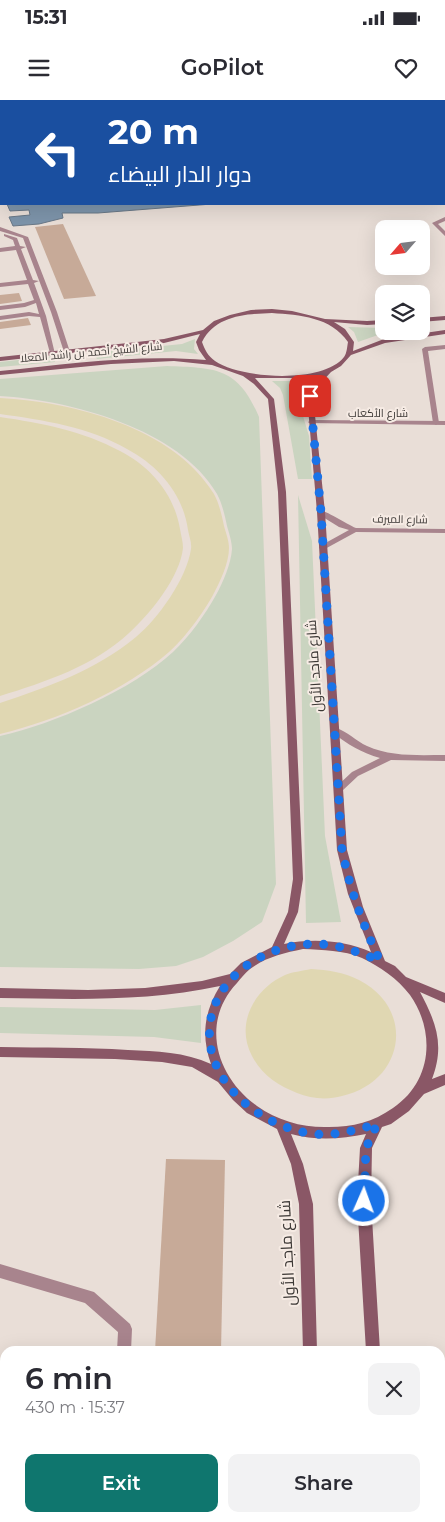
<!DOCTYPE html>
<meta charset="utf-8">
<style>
:root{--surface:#fff;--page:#f2f2f3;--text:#2b2b33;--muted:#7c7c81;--accent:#0f766e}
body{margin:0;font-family:Montserrat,Cairo,sans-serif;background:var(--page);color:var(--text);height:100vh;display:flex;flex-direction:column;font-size:19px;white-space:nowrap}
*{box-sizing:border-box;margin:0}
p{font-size:16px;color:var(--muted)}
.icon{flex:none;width:28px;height:28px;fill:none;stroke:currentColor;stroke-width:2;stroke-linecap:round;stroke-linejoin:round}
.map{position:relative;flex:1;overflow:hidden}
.details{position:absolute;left:0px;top:1246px;width:445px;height:176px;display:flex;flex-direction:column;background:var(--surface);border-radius:15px 15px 0 0;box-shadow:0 5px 20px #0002}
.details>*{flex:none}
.banner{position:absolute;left:0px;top:0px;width:445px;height:105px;box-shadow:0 5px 20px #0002;background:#1a4fa0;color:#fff;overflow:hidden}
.needle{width:32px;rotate:242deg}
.buttons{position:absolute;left:375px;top:120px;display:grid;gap:10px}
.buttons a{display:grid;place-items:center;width:55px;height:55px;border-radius:10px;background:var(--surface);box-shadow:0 5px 20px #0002;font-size:25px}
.pin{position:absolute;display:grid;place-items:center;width:42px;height:42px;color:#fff;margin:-21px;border-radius:10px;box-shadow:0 2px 8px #0006}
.me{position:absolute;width:55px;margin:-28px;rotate:2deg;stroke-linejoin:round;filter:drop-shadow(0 0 4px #0008)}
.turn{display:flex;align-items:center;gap:18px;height:105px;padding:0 25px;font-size:22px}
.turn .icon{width:65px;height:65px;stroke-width:2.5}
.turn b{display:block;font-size:35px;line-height:42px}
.round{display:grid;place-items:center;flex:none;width:52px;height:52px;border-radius:10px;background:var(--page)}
.headline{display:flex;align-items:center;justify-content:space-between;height:85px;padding:0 25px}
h1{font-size:30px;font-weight:600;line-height:38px}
.action{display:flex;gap:10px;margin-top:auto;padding:10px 25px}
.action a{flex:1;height:58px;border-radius:10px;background:var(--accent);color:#fff;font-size:20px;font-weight:600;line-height:58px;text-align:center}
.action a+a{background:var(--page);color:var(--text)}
.status{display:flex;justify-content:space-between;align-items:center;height:35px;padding:0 25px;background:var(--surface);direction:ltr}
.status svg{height:14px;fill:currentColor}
header{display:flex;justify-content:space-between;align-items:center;height:65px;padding:0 25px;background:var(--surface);font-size:22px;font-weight:600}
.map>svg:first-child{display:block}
</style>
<div class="status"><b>15:31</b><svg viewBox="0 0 49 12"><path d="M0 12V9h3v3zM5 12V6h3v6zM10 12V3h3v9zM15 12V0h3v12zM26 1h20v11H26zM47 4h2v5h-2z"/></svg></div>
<header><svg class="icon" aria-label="menu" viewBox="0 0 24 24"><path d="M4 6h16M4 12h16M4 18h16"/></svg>GoPilot<svg class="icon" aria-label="heart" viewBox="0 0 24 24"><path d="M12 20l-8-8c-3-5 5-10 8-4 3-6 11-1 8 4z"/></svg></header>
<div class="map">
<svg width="445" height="1422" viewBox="0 0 445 1422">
<rect width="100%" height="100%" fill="#e9ded7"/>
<g fill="#cad4c0">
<path d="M 348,227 L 384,228 L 384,231 L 412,231 L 378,235 L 358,242 L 354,232 Z"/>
<path d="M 195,239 L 194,249 L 198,254 L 176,251 L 97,259 L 93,253 L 182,244 Z"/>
<path d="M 53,256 L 55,262 L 0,267 L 0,262 Z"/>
<path d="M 167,266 C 216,268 238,267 259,317 L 276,784 L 262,822 L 233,841 L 203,857 L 176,866 L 139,869 L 0,867 L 0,636 C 54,624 132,590 173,552 C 189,537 205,515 216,495 C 223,482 231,464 232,449 C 232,442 229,433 227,426 C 225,416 222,403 217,394 C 180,329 70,300 0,296 L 0,279 Z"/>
<path d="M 272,281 L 301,281 L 294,286 L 309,336 L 312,379 L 298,379 L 283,295 L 280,288 Z"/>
<path d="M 298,395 L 312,441 L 325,736 L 341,822 L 306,823 Z"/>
<path d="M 201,905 L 201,943 L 154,937 L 0,933 L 0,907 L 155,910 Z"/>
</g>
<g fill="#e0d7b2">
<path d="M 0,298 C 73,302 173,327 214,394 C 219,403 222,416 224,426 C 226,433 229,441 229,448 C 229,463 220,482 213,495 C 203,513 185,538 169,552 C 124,591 58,620 0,634 L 0,603 C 48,587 96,570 136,537 C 158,519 187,478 191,449 C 192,443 189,436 188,430 C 183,394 159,366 127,349 C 89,327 43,320 0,314 Z"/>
<path d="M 0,317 C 41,323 83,331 120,351 C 151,367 174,394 180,429 C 181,435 183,442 183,448 C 180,477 150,514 129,533 C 94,566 45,582 0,596 Z"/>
<path d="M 311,869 C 328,870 343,872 359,880 C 416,909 405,982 342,996 C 328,1000 311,999 297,993 C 277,985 262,975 252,956 C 235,924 254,889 285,875 C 292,872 302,871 311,869 Z"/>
</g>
<g fill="#7d94aa" stroke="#697887">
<path d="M 0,0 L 445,0 L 445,76 L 444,1 L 1,1 L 0,103 Z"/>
<path d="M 7,104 L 212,104 L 98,113 L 62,113 L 63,118 L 39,124 L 13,126 L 9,117 L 30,115 L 29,110 L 10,111 Z"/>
</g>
<g fill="#c7aa98">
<path d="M 63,124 L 96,196 L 64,199 L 35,127 Z"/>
<path d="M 19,193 L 22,201 L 0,204 L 0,195 Z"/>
<path d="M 28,218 L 31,225 L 0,229 L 0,222 Z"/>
<path d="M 166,1059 L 225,1060 L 221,1251 L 155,1251 Z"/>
</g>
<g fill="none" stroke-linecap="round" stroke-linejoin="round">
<g fill="#a8848d" fill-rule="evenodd">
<path d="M 445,117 L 445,121 L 438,124 L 445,131 L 445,136 L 432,123 Z"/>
<path d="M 0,127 L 28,137 L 57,212 L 70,252 L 69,253 L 64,252 L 51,212 L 23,138 L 0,131 Z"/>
<path d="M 4,134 L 17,138 L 20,146 L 26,147 L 21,149 L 33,180 L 39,181 L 34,183 L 46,216 L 55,254 L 50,253 L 40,217 L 29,216 L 0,220 L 0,216 L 29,212 L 39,214 L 36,203 L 25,207 L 0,210 L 0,206 L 24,203 L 34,200 L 28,184 L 0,187 L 0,183 L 27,180 L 16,150 L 0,152 L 0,148 L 15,146 L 13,140 L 4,136 Z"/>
<path d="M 445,245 L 445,249 L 428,251 L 439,323 L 436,325 L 433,323 L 422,249 L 425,247 Z"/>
<path d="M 0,1164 L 94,1192 L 130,1224 L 132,1229 L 131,1251 L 117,1251 L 118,1232 L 85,1203 L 0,1178 Z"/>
<path d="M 107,1418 L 123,1418 L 122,1422 L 106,1422 Z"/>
</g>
<g fill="#a8848d" fill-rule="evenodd">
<path d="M 311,320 L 445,321 L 445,325 L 309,323 L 308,322 Z"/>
<path d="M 318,410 C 326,410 346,424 356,428 L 445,429 L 445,433 L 356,432 L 323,450 L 319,448 L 320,446 L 349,430 L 339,427 L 318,414 Z"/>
<path d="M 336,628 C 347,631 356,641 367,646 C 391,657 419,655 445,655 L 445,661 L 391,660 L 358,676 L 342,691 L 336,691 L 334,689 L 336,687 L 352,672 L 380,658 C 362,653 347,644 333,633 L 331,631 Z"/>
<path d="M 445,1336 L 445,1354 L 440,1356 L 440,1338 Z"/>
</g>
<g fill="#8a5766" fill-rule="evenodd">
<path d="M 272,209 L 292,211 L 325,219 L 367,221 L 384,220 L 384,224 L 367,225 L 334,222 L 345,229 L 354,242 L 353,251 L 384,239 L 445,230 L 445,234 L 385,243 L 351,255 L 341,266 L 331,272 L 320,284 L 313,296 L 325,412 L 347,750 L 363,807 L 385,861 L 395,866 L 406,877 L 445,893 L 445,903 L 420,892 C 436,922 445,945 432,979 L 445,974 L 445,985 L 424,994 L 409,1011 L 391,1024 L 382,1027 L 372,1048 L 371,1101 L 380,1251 L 366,1251 L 357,1101 L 360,1048 L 366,1034 C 342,1039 316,1041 291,1034 L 303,1064 L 313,1104 L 317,1251 L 303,1251 L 299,1104 L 291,1064 L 277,1029 L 247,1013 L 233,1000 L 218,982 L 192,967 L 162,962 L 115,959 L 0,957 L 0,947 C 43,948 85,947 128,950 C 156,951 185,952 211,964 C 201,936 204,912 220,886 C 147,902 74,899 0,898 L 0,888 L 88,890 L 145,888 L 202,881 L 230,874 L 241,863 L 272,847 L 288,812 L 293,779 L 278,392 L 268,299 L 254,284 L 243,276 L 212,265 L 174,261 L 111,264 L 0,275 L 0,271 C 68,264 138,254 206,260 L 199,250 L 196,242 L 200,234 L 164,243 L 0,261 L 0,257 L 164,239 L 203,230 L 214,221 L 230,215 L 251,210 ZM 272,213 C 300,215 331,217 348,242 C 347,247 347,253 344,257 C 323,284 241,279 215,261 C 208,256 205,250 202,242 C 215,216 245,214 272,213 ZM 321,275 L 314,283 L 307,296 L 317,412 L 337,750 L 348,794 L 371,852 C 344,840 312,838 284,844 L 298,812 L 303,779 L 286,392 L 274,299 L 255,278 L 300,278 ZM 303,849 C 323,850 343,850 362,858 C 379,866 398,879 410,895 C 436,932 432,982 393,1008 C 373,1022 353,1027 329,1027 C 304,1028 278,1021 257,1006 C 216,977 200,922 237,883 C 241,878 245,873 250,869 C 266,857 284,853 303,849 Z"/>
<path d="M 445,216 L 445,220 L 421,222 L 421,218 Z"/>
<path d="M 307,1418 L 323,1418 L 324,1422 L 308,1422 Z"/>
<rect x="376" y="1418" width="16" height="4"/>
</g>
</g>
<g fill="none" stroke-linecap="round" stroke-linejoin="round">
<path stroke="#1a73e8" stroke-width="9" stroke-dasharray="0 16.2" d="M 310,296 L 321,412 L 342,750 C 351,793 362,822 380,861 C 358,852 336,843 311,844 C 265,845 216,876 210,924 C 203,982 262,1028 314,1034 C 336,1036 356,1030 377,1024 L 366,1048 L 364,1101"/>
</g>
<g text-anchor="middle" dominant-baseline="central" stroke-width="4" stroke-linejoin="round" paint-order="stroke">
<g font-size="11" fill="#3b3734" stroke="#f6ebe4">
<text transform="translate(91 252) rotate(-5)">شارع الشيخ أحمد بن راشد المعلا</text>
<text x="378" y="313">شارع الأكعاب</text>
<text transform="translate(400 419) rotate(1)">شارع الميرف</text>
</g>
<g font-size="14" fill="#3b3734" stroke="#f6ebe4">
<text transform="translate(314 566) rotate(-94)">شارع ماجد الأول</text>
</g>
<g font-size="16" fill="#3b3734" stroke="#f6ebe4">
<text transform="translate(287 1153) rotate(-93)">شارع ماجد الأول</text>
</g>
</g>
</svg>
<div class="buttons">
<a><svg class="needle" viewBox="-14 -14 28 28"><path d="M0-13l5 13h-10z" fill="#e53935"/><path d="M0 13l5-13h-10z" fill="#7c7c81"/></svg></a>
<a><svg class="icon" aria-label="layers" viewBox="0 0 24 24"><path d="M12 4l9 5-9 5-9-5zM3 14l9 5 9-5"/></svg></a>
</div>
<div class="pin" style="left:310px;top:296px;background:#d93025"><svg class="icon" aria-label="arrive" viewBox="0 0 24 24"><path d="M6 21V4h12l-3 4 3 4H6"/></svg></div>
<svg class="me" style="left:364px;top:1101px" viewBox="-20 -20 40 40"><circle r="17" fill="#1a73e8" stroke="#fff" stroke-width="3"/><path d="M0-11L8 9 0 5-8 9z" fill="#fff"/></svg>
<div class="banner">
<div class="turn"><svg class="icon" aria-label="left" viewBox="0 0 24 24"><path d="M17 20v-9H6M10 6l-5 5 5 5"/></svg><div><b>20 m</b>دوار الدار البيضاء</div></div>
</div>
<section class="details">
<div class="headline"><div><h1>6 min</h1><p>430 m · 15:37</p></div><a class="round"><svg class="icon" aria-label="close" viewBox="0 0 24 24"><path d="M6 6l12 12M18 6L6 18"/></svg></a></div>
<div class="action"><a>Exit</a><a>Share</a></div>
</section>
</div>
